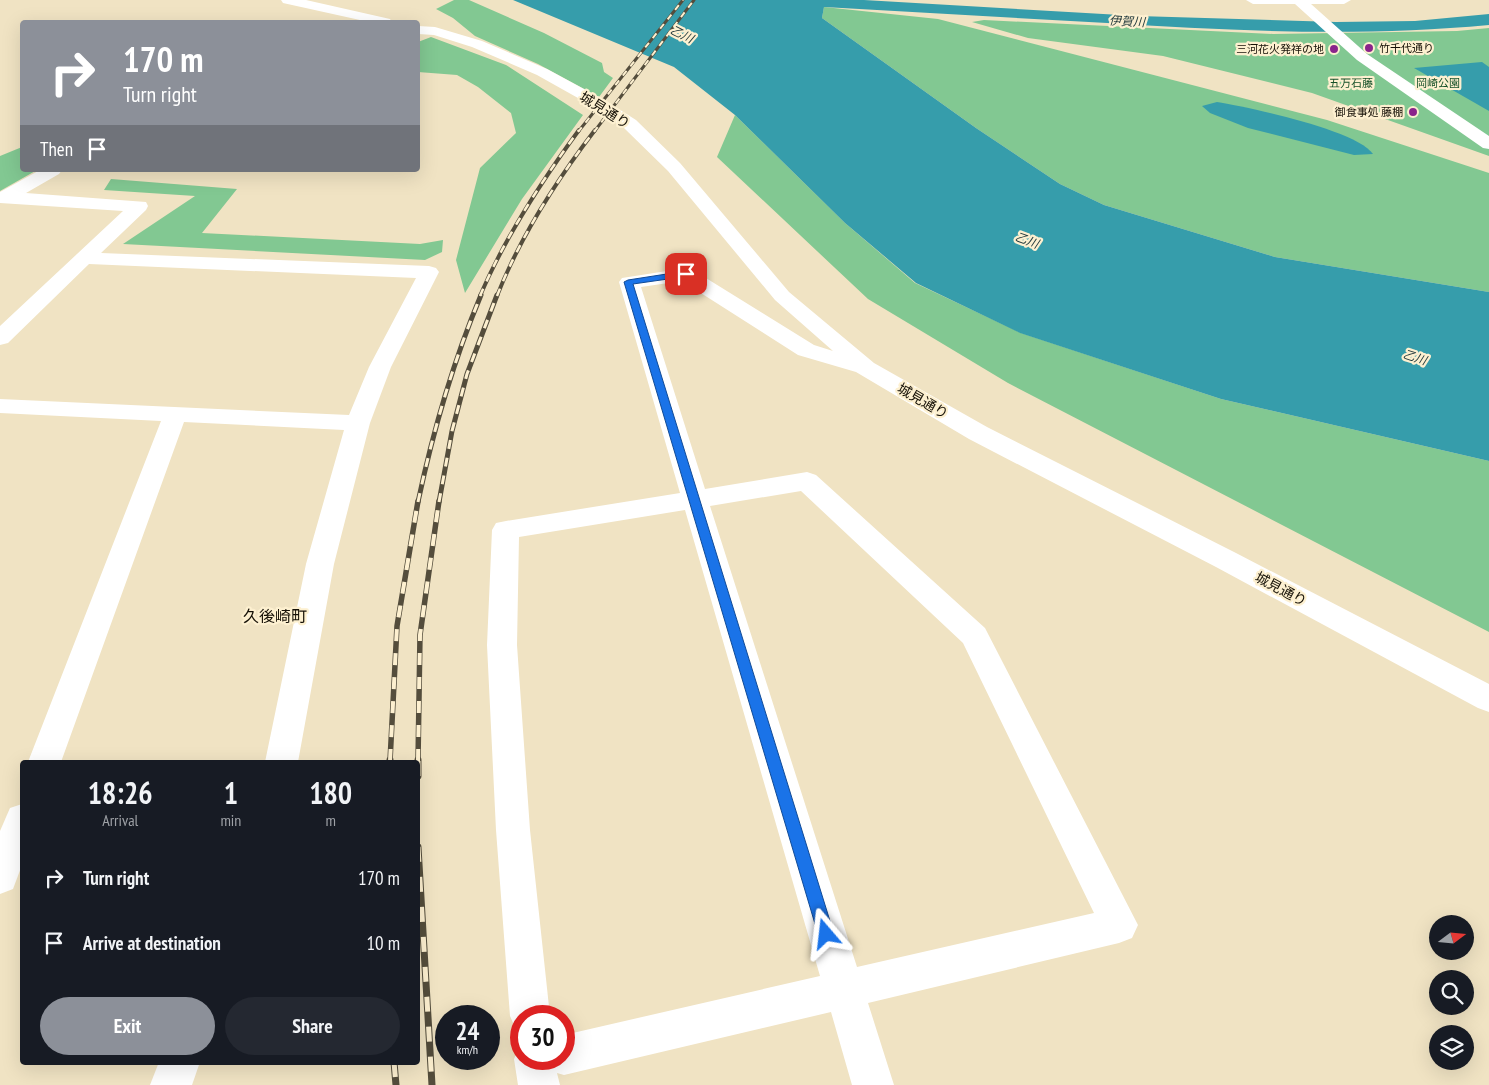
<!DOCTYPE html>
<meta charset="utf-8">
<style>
:root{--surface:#171b24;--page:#242831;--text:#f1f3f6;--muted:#9ea1a6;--accent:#8c9099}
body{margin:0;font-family:"PT Sans Narrow","Noto Sans JP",sans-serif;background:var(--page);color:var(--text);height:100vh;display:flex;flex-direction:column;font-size:19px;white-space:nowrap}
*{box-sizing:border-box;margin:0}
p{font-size:16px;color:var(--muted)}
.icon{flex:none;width:28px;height:28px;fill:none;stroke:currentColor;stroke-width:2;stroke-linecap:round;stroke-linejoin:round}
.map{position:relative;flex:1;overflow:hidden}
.panel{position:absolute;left:20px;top:760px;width:400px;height:305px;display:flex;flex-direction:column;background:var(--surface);border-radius:5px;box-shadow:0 5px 20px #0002}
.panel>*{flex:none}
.guide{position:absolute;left:20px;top:20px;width:400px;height:152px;border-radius:5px;box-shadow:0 5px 20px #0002;background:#8c9099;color:#fff;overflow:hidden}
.needle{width:32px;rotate:74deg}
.tools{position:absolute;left:1429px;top:915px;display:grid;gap:10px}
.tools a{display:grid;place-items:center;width:45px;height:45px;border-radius:50%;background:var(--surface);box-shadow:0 5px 20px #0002;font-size:25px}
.speed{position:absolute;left:435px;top:1005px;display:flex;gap:10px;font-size:25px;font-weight:700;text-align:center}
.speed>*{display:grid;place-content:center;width:65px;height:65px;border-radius:50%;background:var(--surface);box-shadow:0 5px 20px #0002;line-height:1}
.speed small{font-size:12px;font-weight:400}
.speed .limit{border:8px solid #d22;background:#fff;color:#111}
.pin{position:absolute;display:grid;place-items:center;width:42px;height:42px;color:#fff;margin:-21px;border-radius:10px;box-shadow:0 2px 8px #0006}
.me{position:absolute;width:55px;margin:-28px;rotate:343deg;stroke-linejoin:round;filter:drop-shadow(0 0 4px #0008)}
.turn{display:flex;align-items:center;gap:18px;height:105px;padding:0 20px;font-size:22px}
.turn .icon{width:65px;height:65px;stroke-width:2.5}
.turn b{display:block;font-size:35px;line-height:42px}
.then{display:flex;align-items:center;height:48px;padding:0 20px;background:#0003;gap:10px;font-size:19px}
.eta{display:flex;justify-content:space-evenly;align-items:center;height:85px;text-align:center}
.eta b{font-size:30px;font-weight:700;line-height:35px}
.primary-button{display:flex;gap:10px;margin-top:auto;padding:10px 20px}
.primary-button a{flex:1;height:58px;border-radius:30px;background:var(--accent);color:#fff;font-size:20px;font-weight:700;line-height:58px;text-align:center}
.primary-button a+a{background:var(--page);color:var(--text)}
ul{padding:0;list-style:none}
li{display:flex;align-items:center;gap:15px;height:65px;padding:0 20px}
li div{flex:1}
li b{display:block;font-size:19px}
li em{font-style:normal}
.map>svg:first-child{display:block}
</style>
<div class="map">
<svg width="1489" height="1085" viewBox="0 0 1489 1085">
<rect width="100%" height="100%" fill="#f0e3c3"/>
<g fill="#82c892">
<path d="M 454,0 L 469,0 L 544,33 L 602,63 L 604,72 L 613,78 L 599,97 L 538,64 L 475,36 L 453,18 L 436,9 Z"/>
<path d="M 824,7 L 938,19 L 1327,120 L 1489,173 L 1489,292 L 1275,257 L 1104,205 L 1060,184 L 976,128 L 822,18 Z"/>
<path d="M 984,20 L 1273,34 L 1457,31 L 1489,28 L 1489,156 L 1312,93 L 1163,56 L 1028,38 L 972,22 Z"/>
<path d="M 431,37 L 506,65 L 583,115 L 522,199 L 465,293 L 456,260 L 480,168 L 516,133 L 511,113 L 478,87 L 457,75 L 418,72 L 418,42 Z"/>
<path d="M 735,115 L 845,223 L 915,283 L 1021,333 L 1221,399 L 1489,461 L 1489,632 L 1008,383 L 868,299 L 717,157 Z"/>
<path d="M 22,147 L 22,170 L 37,170 L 0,191 L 0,156 Z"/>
<path d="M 111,179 L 237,189 L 202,233 L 420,244 L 443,240 L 442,252 L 425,260 L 123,244 L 195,196 L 104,190 Z"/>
</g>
<g fill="#369dab">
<path d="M 513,0 L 864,0 L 1138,16 L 1336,22 L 1415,21 L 1489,14 L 1489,25 C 1362,37 1234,31 1107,23 C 1013,18 919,12 824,7 L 822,18 L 976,128 L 1060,184 L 1104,205 L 1275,257 L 1489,292 L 1489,461 L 1221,399 L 1020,333 L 916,283 L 845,223 L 735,115 L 674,67 Z"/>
<path d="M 1482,62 L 1489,67 L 1489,111 L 1414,68 Z"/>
<path d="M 1217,102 C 1248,107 1357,130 1373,154 L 1354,155 L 1248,128 L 1210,113 L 1202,106 Z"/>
</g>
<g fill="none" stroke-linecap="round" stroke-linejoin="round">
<g fill="#fff" fill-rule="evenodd">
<path d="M 281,0 L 306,0 L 390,19 L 392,22 L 369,22 L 283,3 Z"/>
<path d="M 1246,0 L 1351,0 L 1344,4 L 1311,4 L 1367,54 L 1489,136 L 1489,149 L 1483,148 L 1357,60 L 1295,4 L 1253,4 Z"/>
<path d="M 418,26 L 435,27 L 482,41 L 547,69 L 606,101 L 636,120 L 680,163 L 789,292 L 874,363 L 987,427 L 1236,553 L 1489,684 L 1489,712 L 1478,708 L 1216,567 L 969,439 L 856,372 L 798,355 L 682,281 L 641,287 L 705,489 L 807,472 L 816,475 L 985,628 L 1138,925 L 1132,938 L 1119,943 L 868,1003 L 894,1085 L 852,1085 L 831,1012 L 564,1075 L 557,1073 L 560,1085 L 518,1085 L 514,1059 L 521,1044 L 521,1059 L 564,1059 L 564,1035 L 820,976 L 685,510 L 519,537 L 517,645 L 530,830 L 550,1016 L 521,1016 L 521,1032 L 516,1030 L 510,1016 L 496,830 L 487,645 L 492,530 L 496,523 L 506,521 L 680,493 L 619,282 L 622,278 L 686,268 L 693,270 L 814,345 L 833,351 L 775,300 L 668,171 L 624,128 L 594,107 L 537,75 L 472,47 L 434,35 L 418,34 ZM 801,491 L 963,643 L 1094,913 L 857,967 L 710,506 Z"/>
<path d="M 40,170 L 62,170 L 59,174 L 26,193 L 146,202 L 148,206 L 146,210 L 101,253 L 429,266 L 436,268 L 439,272 L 391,367 L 370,423 L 334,564 L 298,762 L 265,762 L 306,564 L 344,430 L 184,422 L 61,762 L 28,762 L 161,421 L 0,413 L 0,399 L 349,415 L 369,367 L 416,278 L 89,264 L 8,343 L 0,345 L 0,326 L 123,211 L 0,203 L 0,192 Z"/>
<path d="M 22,804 L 22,865 L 13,889 L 0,894 L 0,831 L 10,808 Z"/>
<path d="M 159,1062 L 200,1062 L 192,1085 L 150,1085 Z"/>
</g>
<g stroke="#544d3c" stroke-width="3">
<g id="rail-far4">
<path d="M 578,132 L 683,0"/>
<path d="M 594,132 L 694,0"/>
</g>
</g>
<g stroke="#544d3c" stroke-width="4">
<g id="rail-far3">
<path d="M 480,296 C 505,237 541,182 579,130"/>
<path d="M 497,296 C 520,237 556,181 595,130"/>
</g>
</g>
<g stroke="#544d3c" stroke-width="5">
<g id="rail-far2">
<path d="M 418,502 C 433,431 453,362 481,295"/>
<path d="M 439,502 L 452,431 L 467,374 L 497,295"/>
</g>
</g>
<g stroke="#544d3c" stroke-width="5.5">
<g id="rail-far1">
<path d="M 390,761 L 397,626 L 418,501"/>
<path d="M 418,761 L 420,635 L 439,501"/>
</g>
</g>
<g stroke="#544d3c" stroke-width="7">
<g id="rail">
<path d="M 390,762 L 390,760"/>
<path d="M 418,776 L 418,760"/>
<path d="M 418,847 L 432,1085"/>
<path d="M 394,1062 L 396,1085"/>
</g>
</g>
<use href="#rail-far4" stroke="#fdf0d0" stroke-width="2" stroke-dasharray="6" stroke-linecap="butt"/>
<use href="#rail-far3" stroke="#fdf0d0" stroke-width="2.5" stroke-dasharray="8" stroke-linecap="butt"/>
<use href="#rail-far2" stroke="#fdf0d0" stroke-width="3" stroke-dasharray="9" stroke-linecap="butt"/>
<use href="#rail-far1" stroke="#fdf0d0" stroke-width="4" stroke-dasharray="12" stroke-linecap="butt"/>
<use href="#rail" stroke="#fdf0d0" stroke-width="5" stroke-dasharray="15" stroke-linecap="butt"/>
</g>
<path fill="#1a73e8" stroke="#114b97" d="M 686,271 L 691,274 L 689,276 L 633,284 L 834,934 L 832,939 L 826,941 L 820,939 L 818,934 L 624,282 L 628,280 Z"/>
<g fill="#8a248b" stroke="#fdf0d0" stroke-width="2">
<circle cx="1369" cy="48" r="5"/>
<circle cx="1334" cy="49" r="5"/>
<circle cx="1413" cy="112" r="5"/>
</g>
<g text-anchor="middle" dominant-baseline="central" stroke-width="4.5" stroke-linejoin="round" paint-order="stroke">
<g font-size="11" fill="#151006" stroke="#fdf0d0" text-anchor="end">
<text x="1379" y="48" text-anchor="start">竹千代通り</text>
<text x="1324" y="49">三河花火発祥の地</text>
<text x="1403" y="112">御食事処 藤棚</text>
</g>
<g font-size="11" fill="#155028" stroke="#fdf0d0">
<text x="1351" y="83">五万石藤</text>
<text x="1438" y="83">岡崎公園</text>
</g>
<g font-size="12" font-style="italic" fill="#22393c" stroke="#fdf0d0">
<text transform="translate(1127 21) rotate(3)">伊賀川</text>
<text transform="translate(682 34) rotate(26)">乙川</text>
<text transform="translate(1027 240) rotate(20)">乙川</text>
<text transform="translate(1415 357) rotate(18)">乙川</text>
</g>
<g font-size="14" fill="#151006" stroke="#fdf0d0">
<text transform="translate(605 110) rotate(32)">城見通り</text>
<text transform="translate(923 401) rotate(30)">城見通り</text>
<text transform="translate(1281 589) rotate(28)">城見通り</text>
</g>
<g font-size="16" fill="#151006" stroke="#fdf0d0">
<text x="275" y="616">久後崎町</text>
</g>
</g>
</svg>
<div class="tools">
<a><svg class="needle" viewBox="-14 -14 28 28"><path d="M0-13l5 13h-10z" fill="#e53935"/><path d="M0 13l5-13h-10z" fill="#9ea1a6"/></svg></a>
<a><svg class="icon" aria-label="search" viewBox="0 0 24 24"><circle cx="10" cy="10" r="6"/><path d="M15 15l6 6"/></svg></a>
<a><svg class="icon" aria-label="layers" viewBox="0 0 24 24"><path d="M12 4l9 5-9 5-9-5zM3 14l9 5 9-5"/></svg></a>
</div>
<div class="speed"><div>24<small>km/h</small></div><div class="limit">30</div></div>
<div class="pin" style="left:686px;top:274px;background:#d93025"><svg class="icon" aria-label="arrive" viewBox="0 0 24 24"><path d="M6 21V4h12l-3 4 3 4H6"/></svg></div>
<svg class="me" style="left:826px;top:934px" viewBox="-20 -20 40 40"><path d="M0-17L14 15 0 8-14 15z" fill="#1a73e8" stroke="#fff" stroke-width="4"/></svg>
<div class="guide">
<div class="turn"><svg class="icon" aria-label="right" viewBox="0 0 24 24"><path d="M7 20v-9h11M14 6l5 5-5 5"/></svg><div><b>170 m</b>Turn right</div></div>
<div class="then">Then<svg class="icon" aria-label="arrive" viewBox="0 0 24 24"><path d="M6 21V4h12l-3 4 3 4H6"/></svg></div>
</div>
<section class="panel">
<div class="eta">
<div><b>18:26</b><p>Arrival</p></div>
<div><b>1</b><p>min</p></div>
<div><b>180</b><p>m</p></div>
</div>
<ul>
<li><svg class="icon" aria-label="right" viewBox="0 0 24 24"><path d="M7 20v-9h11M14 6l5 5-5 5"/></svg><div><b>Turn right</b></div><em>170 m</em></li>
<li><svg class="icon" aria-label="arrive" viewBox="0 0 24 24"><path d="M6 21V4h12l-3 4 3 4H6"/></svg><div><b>Arrive at destination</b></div><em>10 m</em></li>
</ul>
<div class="primary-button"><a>Exit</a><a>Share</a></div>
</section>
</div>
